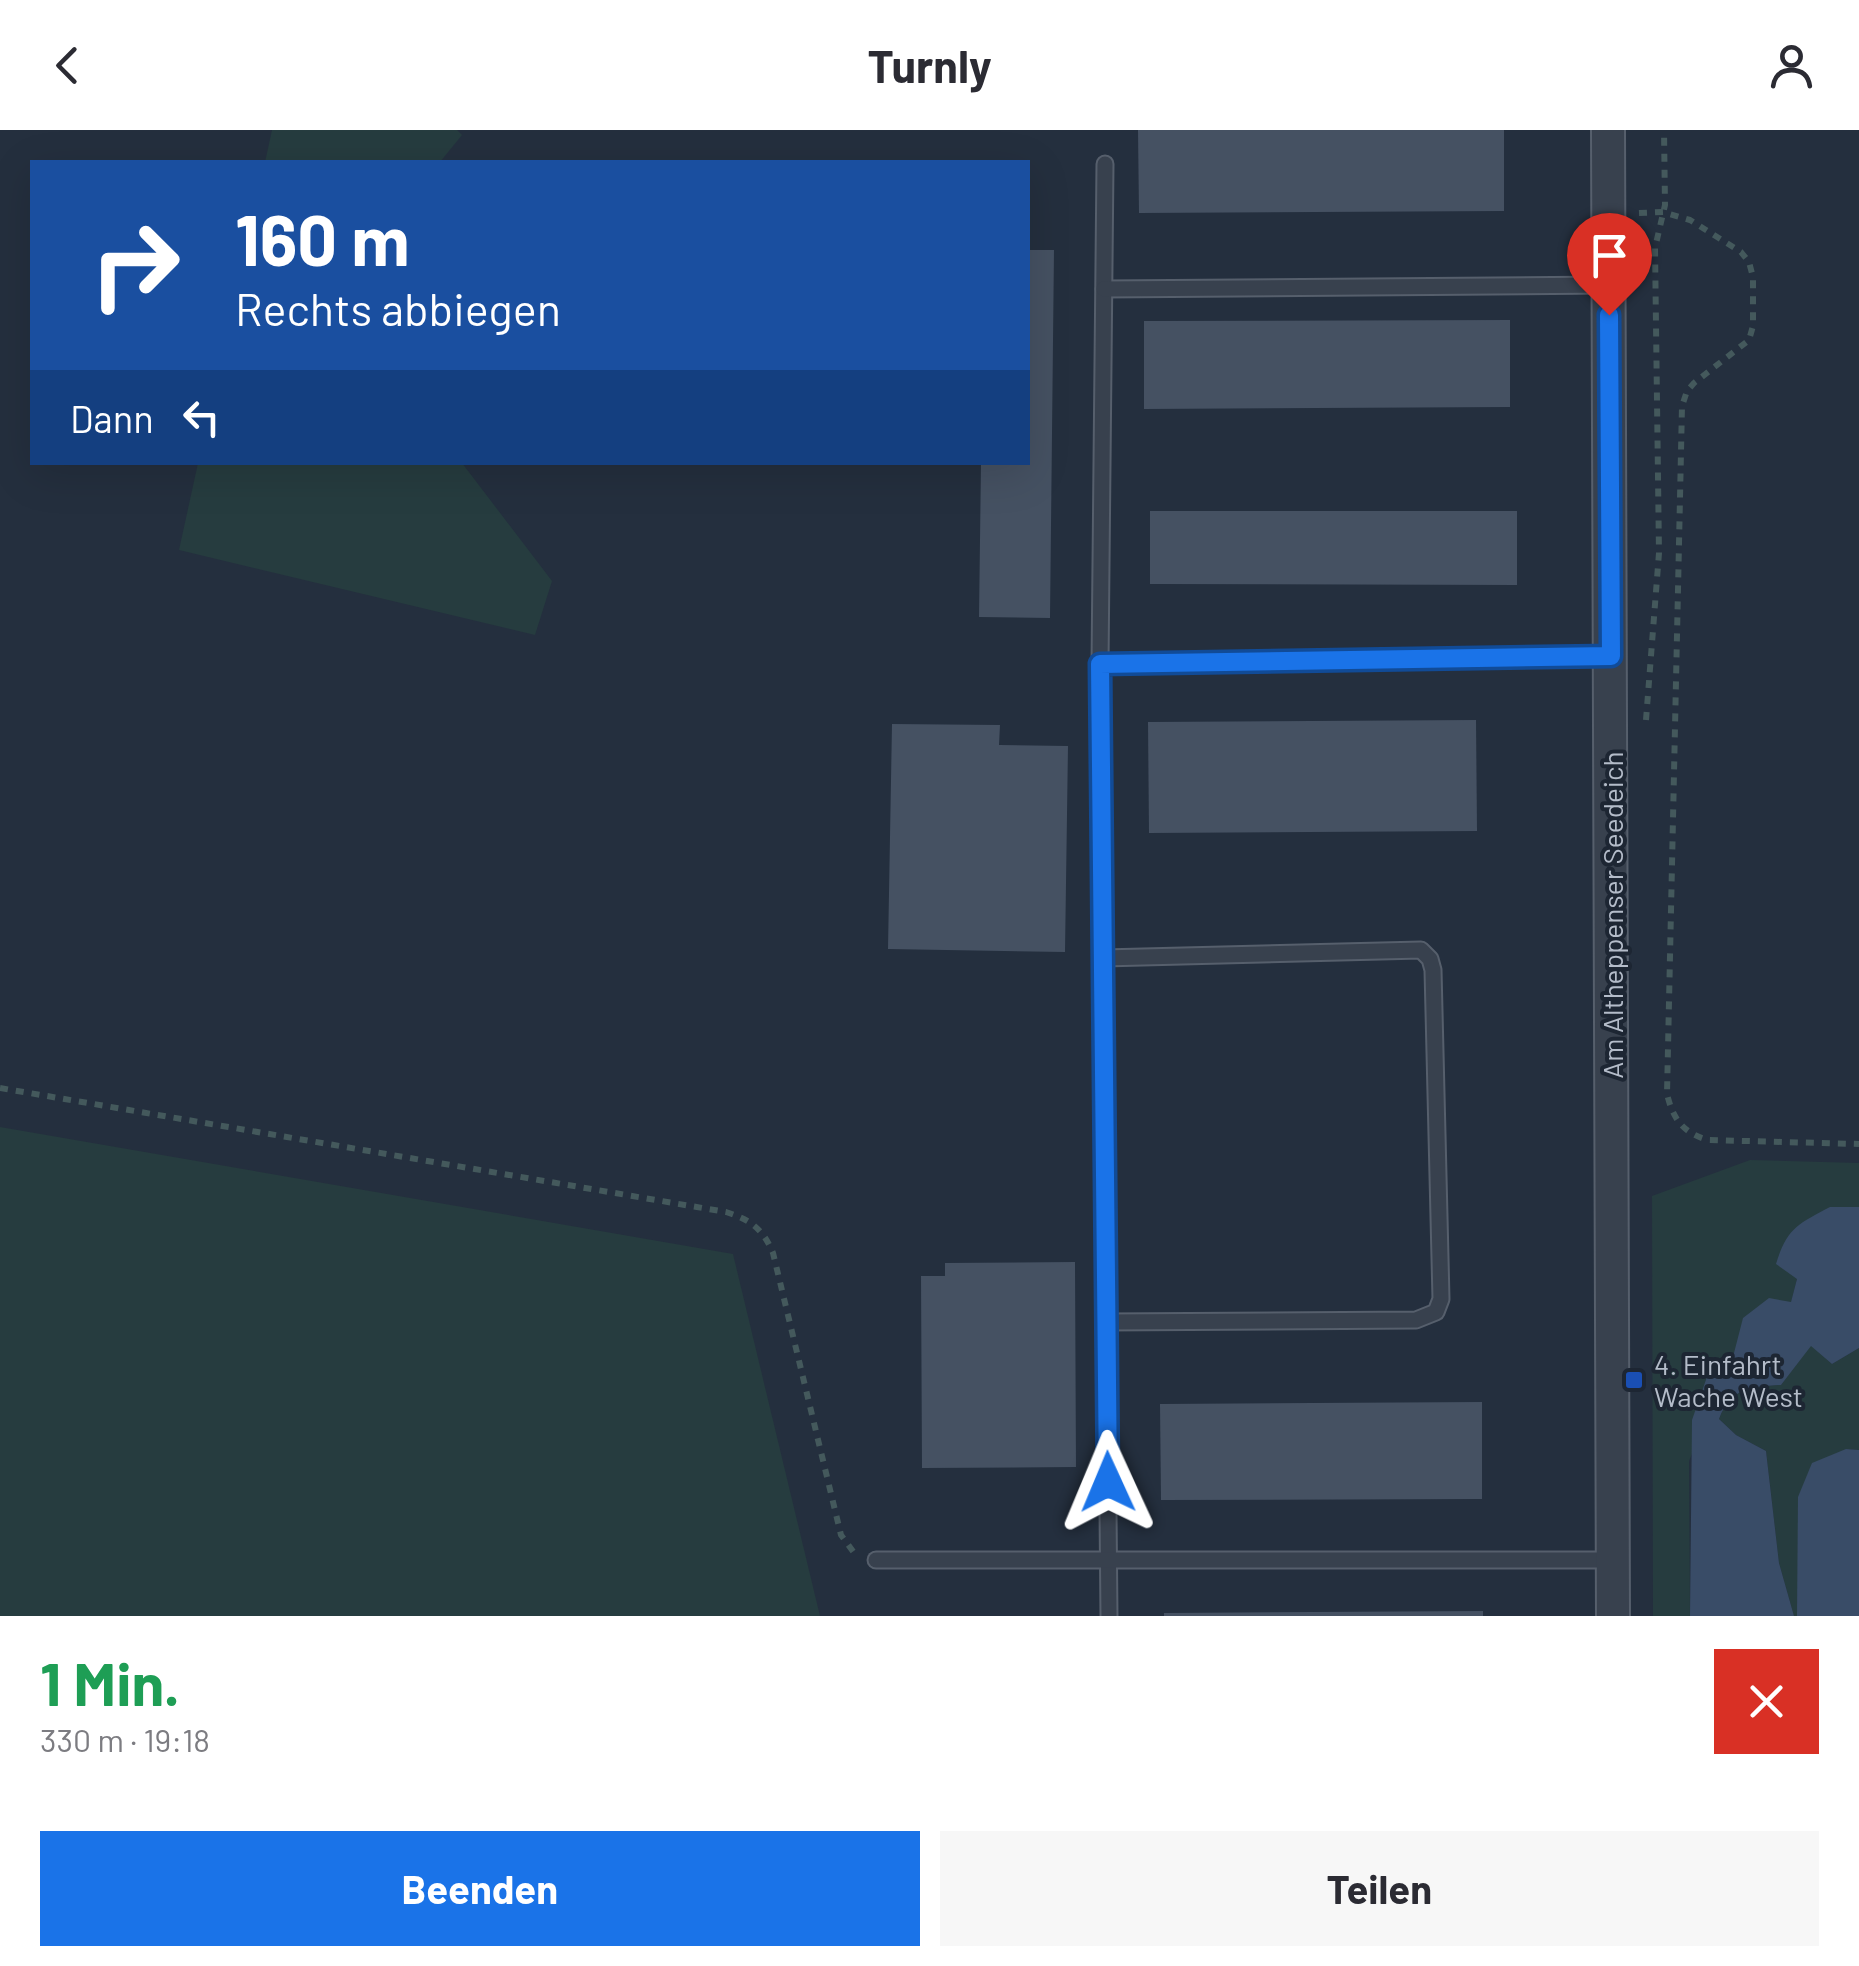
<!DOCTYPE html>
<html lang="de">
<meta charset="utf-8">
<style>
:root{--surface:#fff;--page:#f7f7f7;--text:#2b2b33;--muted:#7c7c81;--accent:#1a73e8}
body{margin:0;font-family:Barlow,sans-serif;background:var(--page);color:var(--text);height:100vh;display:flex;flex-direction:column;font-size:38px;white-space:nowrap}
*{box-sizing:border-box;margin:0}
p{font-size:32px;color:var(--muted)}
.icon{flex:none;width:55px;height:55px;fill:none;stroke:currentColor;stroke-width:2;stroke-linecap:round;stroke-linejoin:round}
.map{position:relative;height:1486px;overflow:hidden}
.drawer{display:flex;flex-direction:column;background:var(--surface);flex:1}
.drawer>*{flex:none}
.hud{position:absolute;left:30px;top:30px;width:1000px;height:305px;border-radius:0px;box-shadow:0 10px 40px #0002;background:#1a4fa0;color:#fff;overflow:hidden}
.pin{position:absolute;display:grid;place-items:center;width:85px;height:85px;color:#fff;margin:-102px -42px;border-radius:50% 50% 50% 0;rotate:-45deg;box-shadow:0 0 10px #0007}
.pin .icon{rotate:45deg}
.me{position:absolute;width:110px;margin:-55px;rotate:359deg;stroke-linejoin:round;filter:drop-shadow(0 0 8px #0008)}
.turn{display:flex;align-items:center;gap:35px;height:210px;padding:0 40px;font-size:45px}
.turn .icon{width:130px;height:130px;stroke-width:2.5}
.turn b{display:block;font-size:70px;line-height:85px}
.then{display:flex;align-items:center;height:95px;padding:0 40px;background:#0003;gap:20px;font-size:38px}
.round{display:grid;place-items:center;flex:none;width:105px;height:105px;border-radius:0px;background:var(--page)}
.summary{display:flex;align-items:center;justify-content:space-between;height:170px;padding:0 40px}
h1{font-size:60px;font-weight:700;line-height:75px;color:#1e9e55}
.action{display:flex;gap:20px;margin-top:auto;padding:20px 40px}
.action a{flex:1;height:115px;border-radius:0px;background:var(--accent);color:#fff;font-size:40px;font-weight:700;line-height:115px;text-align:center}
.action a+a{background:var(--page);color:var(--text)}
header{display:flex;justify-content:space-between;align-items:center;height:130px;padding:0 40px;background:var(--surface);font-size:45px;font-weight:700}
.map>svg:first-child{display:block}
</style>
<header><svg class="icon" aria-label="back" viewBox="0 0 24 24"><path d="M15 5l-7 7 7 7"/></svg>Turnly<svg class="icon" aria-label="person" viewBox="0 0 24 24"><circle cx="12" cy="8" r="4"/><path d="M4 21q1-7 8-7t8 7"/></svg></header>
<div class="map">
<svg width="1859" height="1486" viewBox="0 0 1859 1486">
<rect width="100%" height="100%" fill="#242f3e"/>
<g fill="#263c3f">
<path d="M 272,0 L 457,0 L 462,5 L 440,32 L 265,32 Z"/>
<path d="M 198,333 L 462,333 L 552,451 L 535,505 L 179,420 Z"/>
<path d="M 0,997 L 733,1124 L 820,1486 L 0,1486 Z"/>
<path d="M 1750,1030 L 1859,1033 L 1859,1077 L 1830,1077 L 1797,1149 L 1791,1173 L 1734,1223 L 1689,1331 L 1690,1486 L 1653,1486 L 1652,1066 Z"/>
<path d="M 1811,1215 L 1832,1234 L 1859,1218 L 1859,1320 L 1846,1319 L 1799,1428 L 1797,1486 L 1794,1486 L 1779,1433 L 1766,1321 L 1736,1305 L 1719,1289 C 1731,1258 1750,1257 1781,1255 Z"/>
</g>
<g fill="#394c67">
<path d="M 1830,1077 L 1859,1077 L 1859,1218 L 1832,1234 L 1811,1216 L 1781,1255 C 1750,1257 1731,1258 1719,1289 L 1736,1305 L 1766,1321 L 1779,1433 L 1794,1486 L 1690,1486 L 1692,1290 L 1709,1241 L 1734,1223 L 1743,1188 L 1769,1168 L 1791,1172 L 1797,1149 L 1776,1134 C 1787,1098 1798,1094 1830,1077 Z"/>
<path d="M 1846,1319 L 1859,1320 L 1859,1486 L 1797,1486 L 1798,1367 L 1812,1333 Z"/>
</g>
<g fill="#455162">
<path d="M 1138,0 L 1504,0 L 1504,81 L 1139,83 Z"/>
<path d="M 1028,120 L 1054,120 L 1050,488 L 979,487 L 981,332 L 1028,332 Z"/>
<path d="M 1510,190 L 1510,277 L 1144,279 L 1144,191 Z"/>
<path d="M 1150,381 L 1517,381 L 1517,455 L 1150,454 Z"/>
<path d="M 1476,590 L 1477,701 L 1149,703 L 1148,592 Z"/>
<path d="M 892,594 L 1000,595 L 999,615 L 1068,616 L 1065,822 L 888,819 Z"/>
<path d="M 1075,1132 L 1076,1337 L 922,1338 L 921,1146 L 945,1146 L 945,1133 Z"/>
<path d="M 1482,1272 L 1482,1369 L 1161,1370 L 1160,1274 Z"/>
<path d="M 1483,1481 L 1483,1486 L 1164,1486 L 1164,1483 Z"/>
</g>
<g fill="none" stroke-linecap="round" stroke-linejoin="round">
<g stroke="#565f6c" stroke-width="19">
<g id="lane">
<path d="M 1105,34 L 1100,534 L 1109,1486"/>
<path d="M 1104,159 L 1609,155"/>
<path d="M 1100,534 L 1611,526"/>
<path d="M 1103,828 L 1421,820 L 1430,829 L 1433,840 L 1441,1169 L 1436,1182 L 1416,1190 L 1106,1192"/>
<path d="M 876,1430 L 1613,1430"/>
</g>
</g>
<g stroke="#565f6c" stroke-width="36">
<path id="street" d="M 1608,0 L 1613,1486"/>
</g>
<g stroke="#44595c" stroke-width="6" stroke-dasharray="8 8" stroke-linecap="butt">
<path d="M 1639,83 L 1663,82 L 1690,90 L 1741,122 L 1749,132 L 1753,147 L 1753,196 L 1749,210 L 1694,253 L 1687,261 L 1682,276 L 1667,964 C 1673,989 1683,1003 1708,1010 L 1859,1014"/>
<path d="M 1646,590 L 1659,423 L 1655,118 L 1665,75 L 1664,0"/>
<path d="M 0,958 L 726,1082 C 751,1090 763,1099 773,1123 L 841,1405 L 855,1424"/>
</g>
<use href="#lane" stroke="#38414e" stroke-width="15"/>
<use href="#street" stroke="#38414e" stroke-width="32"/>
</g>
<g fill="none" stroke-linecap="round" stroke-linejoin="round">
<g stroke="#114b97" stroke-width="25">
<path id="route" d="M 1108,1352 L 1100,534 L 1611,526 L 1609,185"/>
</g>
<use href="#route" stroke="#1a73e8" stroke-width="18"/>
</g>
<rect fill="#1a4fb4" stroke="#1d2633" stroke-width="4" x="1624" y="1240" width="20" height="20" rx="5"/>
<g text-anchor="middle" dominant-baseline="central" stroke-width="8" stroke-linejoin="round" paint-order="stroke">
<g font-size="28" fill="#b4bcc9" stroke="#1d2633">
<text transform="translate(1612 785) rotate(-90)">Am Altheppenser Seedeich</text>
</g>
<g font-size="28" fill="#b4bcc9" stroke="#1d2633" text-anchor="start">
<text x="1654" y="1234">4. Einfahrt<tspan x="1654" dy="32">Wache West</tspan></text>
</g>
</g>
</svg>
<div class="pin" style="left:1609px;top:185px;background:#d93025"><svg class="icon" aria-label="arrive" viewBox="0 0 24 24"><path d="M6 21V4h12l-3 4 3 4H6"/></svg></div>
<svg class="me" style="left:1108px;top:1352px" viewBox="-20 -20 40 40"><path d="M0-17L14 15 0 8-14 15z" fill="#1a73e8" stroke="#fff" stroke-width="4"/></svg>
<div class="hud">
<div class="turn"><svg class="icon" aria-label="right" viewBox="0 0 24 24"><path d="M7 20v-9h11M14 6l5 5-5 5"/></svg><div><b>160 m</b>Rechts abbiegen</div></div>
<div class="then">Dann<svg class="icon" aria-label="left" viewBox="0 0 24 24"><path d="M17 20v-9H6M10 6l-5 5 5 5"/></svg></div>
</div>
</div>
<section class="drawer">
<div class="summary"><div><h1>1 Min.</h1><p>330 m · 19:18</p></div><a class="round" style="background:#d93025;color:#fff"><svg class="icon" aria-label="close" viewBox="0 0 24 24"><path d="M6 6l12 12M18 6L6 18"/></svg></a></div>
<div class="action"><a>Beenden</a><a>Teilen</a></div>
</section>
